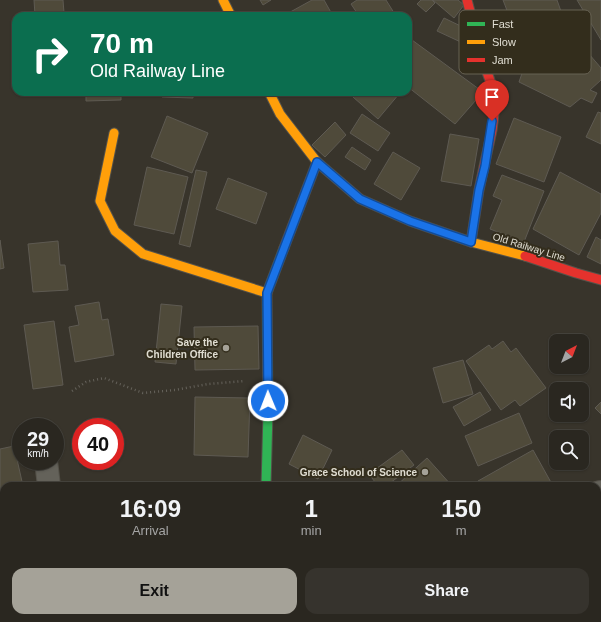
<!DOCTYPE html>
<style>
:root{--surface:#2a2720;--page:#36332d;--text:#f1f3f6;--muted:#a5a5a5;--line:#46443e;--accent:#a5a298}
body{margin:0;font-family:Helvetica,sans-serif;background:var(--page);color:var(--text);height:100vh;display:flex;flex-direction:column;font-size:15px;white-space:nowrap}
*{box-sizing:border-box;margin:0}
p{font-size:13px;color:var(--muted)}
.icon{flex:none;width:22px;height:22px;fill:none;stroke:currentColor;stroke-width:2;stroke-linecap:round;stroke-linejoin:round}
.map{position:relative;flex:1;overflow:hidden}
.panel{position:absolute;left:0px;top:482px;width:601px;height:140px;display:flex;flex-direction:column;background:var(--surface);border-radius:12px 12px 0 0;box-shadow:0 1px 3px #0004,0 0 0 1px var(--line)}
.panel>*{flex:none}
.hud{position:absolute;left:12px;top:12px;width:400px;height:84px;border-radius:12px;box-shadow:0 1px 3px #0004,0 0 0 1px var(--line);background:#0b6e4f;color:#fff;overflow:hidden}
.needle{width:26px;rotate:42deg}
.tools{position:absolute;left:549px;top:334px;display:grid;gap:8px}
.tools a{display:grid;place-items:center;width:40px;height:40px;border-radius:8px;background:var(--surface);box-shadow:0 1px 3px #0004,0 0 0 1px var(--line);font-size:20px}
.speed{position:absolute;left:12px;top:418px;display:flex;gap:8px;font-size:20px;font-weight:700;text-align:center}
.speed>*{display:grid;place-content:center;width:52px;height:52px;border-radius:50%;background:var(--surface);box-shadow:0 1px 3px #0004,0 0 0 1px var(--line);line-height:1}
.speed small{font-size:10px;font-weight:400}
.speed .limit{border:6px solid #d22;background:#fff;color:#111}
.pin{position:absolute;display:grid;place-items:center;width:34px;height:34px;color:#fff;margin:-41px -17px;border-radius:50% 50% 50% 0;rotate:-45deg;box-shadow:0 0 4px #0007}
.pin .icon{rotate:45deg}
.me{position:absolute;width:44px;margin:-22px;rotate:359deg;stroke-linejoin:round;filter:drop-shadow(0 0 3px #0008)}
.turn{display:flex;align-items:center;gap:14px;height:84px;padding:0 12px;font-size:18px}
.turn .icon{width:52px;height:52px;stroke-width:2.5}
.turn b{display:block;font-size:28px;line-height:34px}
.eta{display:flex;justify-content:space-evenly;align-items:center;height:68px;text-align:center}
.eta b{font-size:24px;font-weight:800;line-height:28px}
.button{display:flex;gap:8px;margin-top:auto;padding:8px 12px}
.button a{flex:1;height:46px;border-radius:12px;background:var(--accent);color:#111;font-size:16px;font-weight:800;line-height:46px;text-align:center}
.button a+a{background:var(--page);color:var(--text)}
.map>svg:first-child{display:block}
</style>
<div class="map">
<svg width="601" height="622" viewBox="0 0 601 622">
<rect width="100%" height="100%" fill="#38342b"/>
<g fill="#4f4a3a" stroke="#5e5a52">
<path d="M 34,0 L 63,0 L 64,13 L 35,15 Z"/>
<path d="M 260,0 L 271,0 L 263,5 Z"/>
<path d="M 312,0 L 324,0 L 333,16 L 283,16 Z"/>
<path d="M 357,0 L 386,0 L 396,16 L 359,16 L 351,4 Z"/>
<path d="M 421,0 L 432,0 L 435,3 L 426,12 L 417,4 Z"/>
<path d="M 433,0 L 458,0 L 464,5 L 454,18 Z"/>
<path d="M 503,0 L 557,0 L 563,17 L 517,57 L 519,61 L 494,70 L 480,30 L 497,24 L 493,16 L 508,13 Z"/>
<path d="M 577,0 L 601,0 L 601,40 Z"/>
<path d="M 444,18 L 471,31 L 465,44 L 437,31 Z"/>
<path d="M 565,26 L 601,68 L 601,80 L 590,90 L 597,93 L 592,103 L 581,98 L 570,107 L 519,82 L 527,59 Z"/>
<path d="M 412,40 L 483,92 L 455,124 L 408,87 L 408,45 Z"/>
<path d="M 86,92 L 121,92 L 121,100 L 86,101 Z"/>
<path d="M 162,92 L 193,92 L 193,98 L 162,97 Z"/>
<path d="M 357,92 L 397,92 L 399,94 L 378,119 L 353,97 Z"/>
<path d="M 598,112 L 601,113 L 601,144 L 586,137 Z"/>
<path d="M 362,114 L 390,133 L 378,151 L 350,133 Z"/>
<path d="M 167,116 L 208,133 L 192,173 L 151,157 Z"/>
<path d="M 514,118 L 561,137 L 544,182 L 496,164 Z"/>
<path d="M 335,122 L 346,135 L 325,157 L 312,145 Z"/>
<path d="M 450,134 L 479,139 L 471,186 L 441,181 Z"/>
<path d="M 352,147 L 371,160 L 365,170 L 345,157 Z"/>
<path d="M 393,152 L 420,168 L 401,200 L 374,184 Z"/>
<path d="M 147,167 L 188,177 L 174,234 L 134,225 Z"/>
<path d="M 196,170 L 207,172 L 190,247 L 179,244 Z"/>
<path d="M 560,172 L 601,194 L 601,213 L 579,255 L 533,229 Z"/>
<path d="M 502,175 L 544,191 L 524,242 L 490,229 L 502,200 L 493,196 Z"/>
<path d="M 228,178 L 267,193 L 256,224 L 216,209 Z"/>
<path d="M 596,237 L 601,240 L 601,264 L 587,257 Z"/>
<path d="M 0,240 L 4,268 L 0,269 Z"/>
<path d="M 58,241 L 60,265 L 65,265 L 68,290 L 33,292 L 28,244 Z"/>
<path d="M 99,302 L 102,320 L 108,319 L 114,355 L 75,362 L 69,327 L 79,325 L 75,306 Z"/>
<path d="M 161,304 L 182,306 L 176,364 L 155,362 Z"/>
<path d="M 54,321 L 63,385 L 33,389 L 24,325 Z"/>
<path d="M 258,326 L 259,369 L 195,370 L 194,327 Z"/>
<path d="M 503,341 L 511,352 L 516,348 L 546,388 L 520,406 L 515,400 L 501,410 L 466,361 L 489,345 L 492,349 Z"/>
<path d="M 463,360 L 473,394 L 443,403 L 433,368 Z"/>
<path d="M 480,392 L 491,410 L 464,426 L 453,407 Z"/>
<path d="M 195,397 L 250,398 L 248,457 L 194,455 Z"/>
<path d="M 601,402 L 601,414 L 595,408 Z"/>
<path d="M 519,413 L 532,443 L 478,466 L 465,436 Z"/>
<path d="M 303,435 L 332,450 L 318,479 L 289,464 Z"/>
<path d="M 14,446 L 23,486 L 4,486 L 4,499 L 0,500 L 0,449 Z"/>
<path d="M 402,450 L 414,465 L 386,486 L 378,486 L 369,474 Z"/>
<path d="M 533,450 L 553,486 L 481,486 L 478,481 Z"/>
<path d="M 427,458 L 452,486 L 396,486 Z"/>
<path d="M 0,555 L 4,569 L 4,579 L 0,580 Z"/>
<path d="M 4,579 L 4,618 L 20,619 L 9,622 L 0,622 L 0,580 Z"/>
<path d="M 94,618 L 114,618 L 115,622 L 96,622 Z"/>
<path d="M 169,618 L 195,618 L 192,622 L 165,622 Z"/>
<path d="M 336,618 L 339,618 L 344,622 L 333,622 Z"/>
<path d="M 341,618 L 430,618 L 427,622 L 338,622 Z"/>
<path d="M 539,618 L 564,618 L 565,622 L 519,622 Z"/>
</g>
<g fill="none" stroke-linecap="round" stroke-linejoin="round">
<g stroke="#55524a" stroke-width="24">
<g id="street">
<path d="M 46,461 L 49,486"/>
<path d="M 597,493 L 601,492"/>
<path d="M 438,622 L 440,618"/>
</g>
</g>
<g stroke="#55524a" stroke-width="11">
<path id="fast" d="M 266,486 L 268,412 L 267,293 L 284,248"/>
</g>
<g stroke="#55524a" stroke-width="11">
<g id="slow">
<path d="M 223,0 L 231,16"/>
<path d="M 269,92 L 280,114 L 317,162 L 360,199 L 410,221 L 471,242 L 525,256"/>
<path d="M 114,133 L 100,201 L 115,231 L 143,254 L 267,293"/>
</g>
</g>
<g stroke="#55524a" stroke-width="11">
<g id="jam">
<path d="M 467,0 L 484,64 L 496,97 L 492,130 L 479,190 L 471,242"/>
<path d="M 284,248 L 317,162"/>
<path d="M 525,256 L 576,273 L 601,280"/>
</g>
</g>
<path stroke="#65625b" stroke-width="2.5" stroke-dasharray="1 3" stroke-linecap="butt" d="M 72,391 L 86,382 L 104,378 L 143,393 L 175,390 L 208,384 L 245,381"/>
<use href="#street" stroke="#64625a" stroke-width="22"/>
<use href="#fast" stroke="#30b455" stroke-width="9"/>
<use href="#slow" stroke="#ff9f0a" stroke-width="9"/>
<use href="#jam" stroke="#e5322d" stroke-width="9"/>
</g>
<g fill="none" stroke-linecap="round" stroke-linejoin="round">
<g stroke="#114b97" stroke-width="10">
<path id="route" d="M 268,401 L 267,293 L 317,162 L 360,199 L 410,221 L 471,242 L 479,190 L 485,166 L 492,121"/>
</g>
<use href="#route" stroke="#1a73e8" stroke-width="7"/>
</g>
<g fill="#a5a298" stroke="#332d1c" stroke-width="1.5">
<circle cx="226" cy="348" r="4"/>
<circle cx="425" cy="472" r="4"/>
</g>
<g text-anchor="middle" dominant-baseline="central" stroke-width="4" stroke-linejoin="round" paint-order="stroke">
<g font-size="10" fill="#e0ddd2" stroke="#332d1c">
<text transform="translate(529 247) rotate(17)">Old Railway Line</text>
</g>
<g font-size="10" font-weight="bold" fill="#e0ddd2" stroke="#332d1c" text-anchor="end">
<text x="218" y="342">Save the<tspan x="218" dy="12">Children Office</tspan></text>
<text x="417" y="472">Grace School of Science</text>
</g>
</g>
<rect x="459" y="10" width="132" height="64" rx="6" fill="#332d1c" stroke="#676253" stroke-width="1"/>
<rect x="467" y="22" width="18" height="4" fill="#30b455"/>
<rect x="467" y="40" width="18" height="4" fill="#ff9f0a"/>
<rect x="467" y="58" width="18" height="4" fill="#e5322d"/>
<g font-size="11" fill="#e0ddd2">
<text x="492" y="28">Fast</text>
<text x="492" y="46">Slow</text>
<text x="492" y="64">Jam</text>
</g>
</svg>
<div class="tools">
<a><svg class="needle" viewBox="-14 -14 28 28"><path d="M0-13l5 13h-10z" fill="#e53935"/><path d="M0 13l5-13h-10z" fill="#a5a5a5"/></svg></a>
<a><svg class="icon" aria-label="sound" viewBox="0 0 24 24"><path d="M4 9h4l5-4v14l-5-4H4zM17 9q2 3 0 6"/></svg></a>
<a><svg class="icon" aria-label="search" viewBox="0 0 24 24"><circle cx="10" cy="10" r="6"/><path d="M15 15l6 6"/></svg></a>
</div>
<div class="speed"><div>29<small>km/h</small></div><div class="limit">40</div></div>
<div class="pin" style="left:492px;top:121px;background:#d93025"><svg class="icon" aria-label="arrive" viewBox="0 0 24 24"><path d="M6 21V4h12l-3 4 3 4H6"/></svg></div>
<svg class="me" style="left:268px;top:401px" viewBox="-20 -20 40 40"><circle r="17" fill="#1a73e8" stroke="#fff" stroke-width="3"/><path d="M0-11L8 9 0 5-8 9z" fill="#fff"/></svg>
<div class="hud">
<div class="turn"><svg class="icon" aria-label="right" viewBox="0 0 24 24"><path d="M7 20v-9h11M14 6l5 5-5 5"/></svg><div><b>70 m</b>Old Railway Line</div></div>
</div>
<section class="panel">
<div class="eta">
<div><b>16:09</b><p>Arrival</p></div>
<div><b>1</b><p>min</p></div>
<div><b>150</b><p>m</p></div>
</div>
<div class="button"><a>Exit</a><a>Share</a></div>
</section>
</div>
